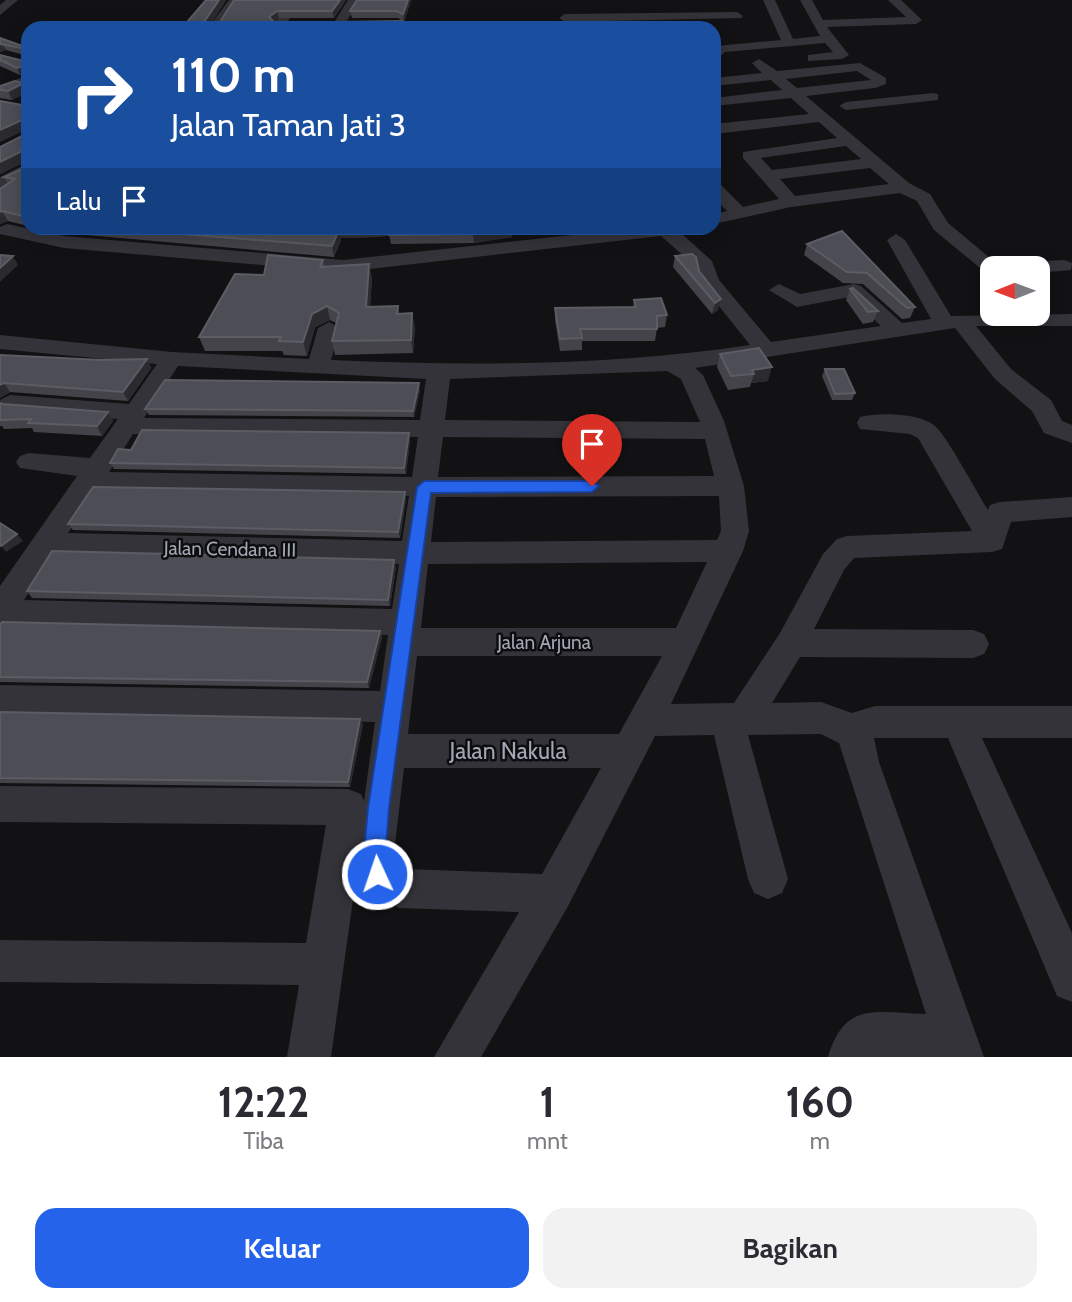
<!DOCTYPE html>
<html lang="id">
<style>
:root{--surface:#fff;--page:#f2f2f3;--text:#2b2b33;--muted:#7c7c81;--accent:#2563eb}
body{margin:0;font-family:Cabin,sans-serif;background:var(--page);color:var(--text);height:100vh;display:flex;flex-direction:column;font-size:26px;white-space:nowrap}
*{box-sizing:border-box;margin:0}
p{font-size:23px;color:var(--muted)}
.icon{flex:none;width:38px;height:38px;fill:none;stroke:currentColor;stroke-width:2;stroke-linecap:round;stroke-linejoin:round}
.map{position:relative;height:1057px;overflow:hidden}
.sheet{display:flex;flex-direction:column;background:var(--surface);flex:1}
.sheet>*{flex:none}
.banner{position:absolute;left:21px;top:21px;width:700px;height:214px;border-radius:21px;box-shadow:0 4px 18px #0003;background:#1a4fa0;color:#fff;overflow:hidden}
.needle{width:46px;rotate:269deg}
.tools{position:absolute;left:980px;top:256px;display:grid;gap:14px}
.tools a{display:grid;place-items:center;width:70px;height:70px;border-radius:14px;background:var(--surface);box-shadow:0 4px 18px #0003;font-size:35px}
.pin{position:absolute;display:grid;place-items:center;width:60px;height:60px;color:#fff;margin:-72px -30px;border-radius:50% 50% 50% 0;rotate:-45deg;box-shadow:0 0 7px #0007}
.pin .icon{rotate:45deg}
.me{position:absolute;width:77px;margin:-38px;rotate:357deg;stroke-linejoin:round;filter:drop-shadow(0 0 5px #0008)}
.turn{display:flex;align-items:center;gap:24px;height:147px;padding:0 35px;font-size:32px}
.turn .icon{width:91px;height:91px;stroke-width:2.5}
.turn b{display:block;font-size:49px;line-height:60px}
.then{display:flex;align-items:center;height:66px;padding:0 35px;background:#0003;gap:14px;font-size:26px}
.eta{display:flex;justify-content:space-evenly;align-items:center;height:119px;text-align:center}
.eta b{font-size:42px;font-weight:800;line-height:49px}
.cta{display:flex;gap:14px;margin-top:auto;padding:14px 35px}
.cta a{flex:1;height:80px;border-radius:21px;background:var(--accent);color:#fff;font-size:28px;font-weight:800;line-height:80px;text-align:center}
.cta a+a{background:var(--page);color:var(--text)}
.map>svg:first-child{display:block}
</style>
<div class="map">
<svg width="1072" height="1057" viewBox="0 0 1072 1057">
<rect width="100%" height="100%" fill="#121214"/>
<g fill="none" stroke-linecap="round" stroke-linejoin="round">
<g fill="#333339" fill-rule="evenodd">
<path d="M 6,0 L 18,0 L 0,15 L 0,5 Z"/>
<path d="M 229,0 L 241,0 L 220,28 L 208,28 Z"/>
<path d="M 291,0 L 303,0 L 283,28 L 271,28 Z"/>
<path d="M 348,0 L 360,0 L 343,27 L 335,27 L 333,24 Z"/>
<path d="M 763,0 L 775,0 L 793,39 L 820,36 L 800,0 L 812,0 L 823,20 L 906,17 L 888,0 L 901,0 L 922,20 L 916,24 L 827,27 L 849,55 L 842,59 L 808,61 L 808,55 L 833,52 L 825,43 L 725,52 L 714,62 L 716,46 L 781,40 Z"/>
<path d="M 737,12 L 743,16 L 741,18 L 565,22 L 559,18 L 565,14 Z"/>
<path d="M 759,59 L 777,71 L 860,63 L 886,78 L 886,84 L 875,88 L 806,96 L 909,183 L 930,194 L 948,223 L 1002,268 L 992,268 L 992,274 L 985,272 L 934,230 L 917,201 L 900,193 L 791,207 L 714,224 L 714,214 L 727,211 L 714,198 L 714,183 L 720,184 L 743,207 L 779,199 L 743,158 L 743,152 L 837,138 L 819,122 L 714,134 L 714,124 L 809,114 L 791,98 L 714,106 L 714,98 L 782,90 L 771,80 L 714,86 L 714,78 L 762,73 L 752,63 ZM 857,71 L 871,80 L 797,88 L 786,79 ZM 846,146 L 861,159 L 772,170 L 761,158 ZM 870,168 L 889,184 L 795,196 L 780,179 Z"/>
<path d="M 28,75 L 28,84 L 0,95 L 0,86 Z"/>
<path d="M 933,93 L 938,94 L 938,100 L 846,110 L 839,106 L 846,102 Z"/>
<path d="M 28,163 L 28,175 L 0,189 L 0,177 Z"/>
<path d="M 7,224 L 64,236 L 343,260 L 635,228 L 689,228 L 681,233 L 712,261 L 719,280 L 771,342 L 881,326 L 850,297 L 797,307 L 769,290 L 779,284 L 800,294 L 854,284 L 861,286 L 902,323 L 931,319 L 887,240 L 896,234 L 905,240 L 951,316 L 1072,314 L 1072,326 L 976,326 L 1011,369 L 1051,400 L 1062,421 L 1072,425 L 1072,443 L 1044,433 L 1032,411 L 995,379 L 955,328 L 695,368 L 703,375 L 724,421 L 744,486 L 749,531 L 743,551 L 671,704 L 734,703 L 780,633 L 823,554 L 837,539 L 847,536 L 972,531 L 918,438 L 910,434 L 860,429 L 857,423 L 860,417 C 879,412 920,413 935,426 C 947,436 977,493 988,510 L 990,505 L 1000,502 L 1072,497 L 1072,517 L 1011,522 L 1002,549 L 992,552 L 854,558 L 844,570 L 814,629 L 973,630 L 984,634 L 989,644 L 984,654 L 973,658 L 800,657 L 772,703 L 821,702 L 852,713 L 875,706 L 1072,706 L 1072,738 L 982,738 L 1072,933 L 1072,1002 L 1057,996 L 948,738 L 874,738 L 879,762 L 984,1057 L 828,1057 C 845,1000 876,1013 926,1014 L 839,743 L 821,734 L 748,735 L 788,879 L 782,893 L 768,899 L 754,893 L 748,879 L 714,735 L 655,736 L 567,908 L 481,1057 L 434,1057 L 519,912 L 399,908 L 364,888 L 357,871 L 331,1057 L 287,1057 L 299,985 L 0,982 L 0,940 L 306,943 L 326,825 L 0,822 L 0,786 L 348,789 L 361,794 L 364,801 L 375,722 L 0,715 L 0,685 L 380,691 L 388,635 L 0,625 L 0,586 L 77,476 L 20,468 L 16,462 L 20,456 L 29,453 L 90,458 L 118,419 L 10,411 L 2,409 L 0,400 L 10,395 L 129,404 L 157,364 L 0,349 L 0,335 L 172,352 L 309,359 L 318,328 L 329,322 L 340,328 L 331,360 C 470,366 611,366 750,345 L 699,281 L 696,267 L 661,236 L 343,272 L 64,248 L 0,234 L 0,227 ZM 178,366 L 426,379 L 420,420 L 144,418 ZM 667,371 L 681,379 L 700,422 L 445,420 L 450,379 ZM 133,434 L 418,437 L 412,477 L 109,472 ZM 443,437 L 705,439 L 714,476 L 438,477 ZM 96,491 L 409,496 L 402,541 L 68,533 ZM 719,496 L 721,531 L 717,540 L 431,542 L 436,497 ZM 53,555 L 399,564 L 392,609 L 24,600 ZM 707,562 L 676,628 L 421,628 L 428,564 ZM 417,656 L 662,656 L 619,734 L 408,734 ZM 404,768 L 601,768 L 542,874 L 404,869 L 393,861 Z"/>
<path d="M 252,228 L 413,228 C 399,245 287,235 261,234 Z"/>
<path d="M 1064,260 L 1072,263 L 1071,270 L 1038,273 L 1038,268 L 1015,268 L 1025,262 Z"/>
</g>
</g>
<g fill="#434349">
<path d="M 206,0 L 226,0 L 212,22 L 220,22 L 234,0 L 346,0 L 334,18 L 279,18 L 274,22 L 275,23 L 182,28 Z"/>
<path d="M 411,0 L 404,22 L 398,18 L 352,18 L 350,11 Z"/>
<path d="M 0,38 L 28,48 L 28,74 L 20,75 L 0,66 L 0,55 L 24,61 L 27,58 L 27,56 L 6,50 L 0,52 Z"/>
<path d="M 0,86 L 28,91 L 28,92 L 12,100 L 0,98 Z"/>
<path d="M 0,101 L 28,106 L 28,226 L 8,221 L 0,224 L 0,189 L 8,184 L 4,177 L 24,168 L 25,162 L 0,174 L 0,147 L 24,135 L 24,130 L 0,142 Z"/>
<path d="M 36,228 L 278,228 L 339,230 L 341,240 L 334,257 L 64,233 Z"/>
<path d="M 397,228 L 512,237 L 474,243 L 391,244 L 389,235 Z"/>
<path d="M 842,231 L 915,307 L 910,318 L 902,319 L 863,284 L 843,283 L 804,255 L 807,244 Z"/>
<path d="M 675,256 L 699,271 L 718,310 L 712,314 L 673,267 Z"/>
<path d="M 323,260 L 325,267 L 372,277 L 370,307 L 398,306 L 399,313 L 415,327 L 413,353 L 335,355 L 332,341 L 336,323 L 330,320 L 315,327 L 307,356 L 284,355 L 282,351 L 205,351 L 199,337 L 264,275 Z"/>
<path d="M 850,289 L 878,311 L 873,322 L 863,324 L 846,300 Z"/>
<path d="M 634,300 L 667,315 L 665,327 L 657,328 L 655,341 L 582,341 L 582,350 L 560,351 L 555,320 L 555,308 L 633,307 Z"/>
<path d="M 720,354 L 768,381 L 751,383 L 750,387 L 728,390 L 717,367 Z"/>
<path d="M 0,355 L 101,360 L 147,359 L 151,368 L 128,401 L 10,392 L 0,398 Z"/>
<path d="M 825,369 L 855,393 L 852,400 L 832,400 L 822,376 Z"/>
<path d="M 420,390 L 414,417 L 149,415 L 145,409 Z"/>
<path d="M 0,403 L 3,404 L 108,412 L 113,421 L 102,436 L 34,432 L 32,428 L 4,429 L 2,426 L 0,426 Z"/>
<path d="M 409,433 L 410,440 L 406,474 L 114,469 L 110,463 Z"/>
<path d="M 406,499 L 400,538 L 73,530 L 68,524 Z"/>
<path d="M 396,567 L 390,606 L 32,598 L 27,591 Z"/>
<path d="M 0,625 L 380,631 L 382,637 L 369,688 L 0,682 Z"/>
<path d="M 0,712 L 363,724 L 350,787 L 0,783 Z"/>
</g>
<g fill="#2b2b2f">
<path d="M 219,0 L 226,0 L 208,28 L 204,22 Z"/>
<path d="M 340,0 L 346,0 L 334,18 L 332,11 Z"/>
<path d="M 408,0 L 411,0 L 404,22 L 403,14 Z"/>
<path d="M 277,11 L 279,18 L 270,25 L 269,17 Z"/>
<path d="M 2,43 L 6,50 L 0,52 L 0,44 Z"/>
<path d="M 26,65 L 28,73 L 20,75 L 17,68 Z"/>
<path d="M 24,83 L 28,92 L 12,100 L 8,91 Z"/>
<path d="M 24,119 L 28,129 L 0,142 L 0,130 Z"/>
<path d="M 22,151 L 27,161 L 0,174 L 0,162 Z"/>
<path d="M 2,211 L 8,221 L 0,224 L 0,212 Z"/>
<path d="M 512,228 L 512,237 L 474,243 L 473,234 Z"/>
<path d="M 339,230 L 341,240 L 334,257 L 332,246 Z"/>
<path d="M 13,256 L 18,265 L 0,282 L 0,268 Z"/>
<path d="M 369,264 L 372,277 L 369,321 L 366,307 Z"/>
<path d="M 721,299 L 718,310 L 712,314 L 715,303 Z"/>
<path d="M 327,306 L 330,320 L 315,327 L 307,356 L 303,342 L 312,314 Z"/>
<path d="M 412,313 L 415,327 L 413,353 L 411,340 Z"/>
<path d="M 147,359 L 151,368 L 128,401 L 123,392 Z"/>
<path d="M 772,367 L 768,381 L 751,383 L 754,374 L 752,370 Z"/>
<path d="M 4,383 L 10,392 L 0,398 L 0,385 Z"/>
<path d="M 419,383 L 420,390 L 414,417 L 413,411 Z"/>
<path d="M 108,412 L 113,421 L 102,436 L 97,426 Z"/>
<path d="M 409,433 L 410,440 L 406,474 L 404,468 Z"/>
<path d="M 405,492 L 406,499 L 400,538 L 398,532 Z"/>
<path d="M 17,534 L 23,541 L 6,552 L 1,546 Z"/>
<path d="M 394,560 L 396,567 L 390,606 L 388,600 Z"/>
<path d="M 380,631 L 382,637 L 369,688 L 367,682 Z"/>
<path d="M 360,719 L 363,724 L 350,787 L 348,782 Z"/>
</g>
<g fill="#4d4e55" stroke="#5b5c64" stroke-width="2">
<path d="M 206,0 L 219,0 L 204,22 L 220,22 L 234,0 L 340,0 L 332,11 L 277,11 L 269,17 L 275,23 L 402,21 L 401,28 L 182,28 Z"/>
<path d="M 357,0 L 408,0 L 403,14 L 397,11 L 350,11 Z"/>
<path d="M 0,38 L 28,48 L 28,72 L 26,65 L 17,68 L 0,60 L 0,55 L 24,61 L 27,58 L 27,49 L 0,44 Z"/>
<path d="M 15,81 L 24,83 L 8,91 L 0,90 L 0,86 Z"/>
<path d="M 0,101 L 28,106 L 28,217 L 2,211 L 0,212 L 0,189 L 15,179 L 4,177 L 24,168 L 26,153 L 22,151 L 0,162 L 0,147 L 24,135 L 24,119 L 0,130 Z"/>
<path d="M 108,228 L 278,228 L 339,230 L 332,246 Z"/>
<path d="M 397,228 L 512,228 L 473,234 L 389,235 L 389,229 Z"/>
<path d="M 842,231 L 915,307 L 907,308 L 867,273 L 847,272 L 807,244 Z"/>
<path d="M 692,254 L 696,257 L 699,271 L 721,299 L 715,303 L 675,256 Z"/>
<path d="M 0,255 L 13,256 L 0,268 Z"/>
<path d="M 268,255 L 323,260 L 320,267 L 369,264 L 366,307 L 398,306 L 397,314 L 412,313 L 411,340 L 332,341 L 339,313 L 327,306 L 312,314 L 303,342 L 279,341 L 281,337 L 199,337 L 235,274 L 264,275 Z"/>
<path d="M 853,288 L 878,311 L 868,312 L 850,289 Z"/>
<path d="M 661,298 L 667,315 L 657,316 L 657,329 L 580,329 L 582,338 L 560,339 L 555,308 L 636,307 L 634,300 Z"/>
<path d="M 759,348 L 772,367 L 752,370 L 754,374 L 731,376 L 720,354 Z"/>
<path d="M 0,355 L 101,360 L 147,359 L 123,392 L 4,383 L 0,385 Z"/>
<path d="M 825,369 L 844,369 L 855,393 L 835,394 Z"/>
<path d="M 165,380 L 419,383 L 413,411 L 145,409 Z"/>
<path d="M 0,403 L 3,404 L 108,412 L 97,426 L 28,423 L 31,419 L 0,420 Z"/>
<path d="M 142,430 L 409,433 L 404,468 L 110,463 L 118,449 L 131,450 Z"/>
<path d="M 93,487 L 405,492 L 398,532 L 68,524 Z"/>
<path d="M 0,523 L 17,534 L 1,546 L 0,545 Z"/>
<path d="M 52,551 L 394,560 L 388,600 L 27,591 Z"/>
<path d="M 2,622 L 380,631 L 367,682 L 0,677 L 0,625 Z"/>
<path d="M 0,712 L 360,719 L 348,782 L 0,778 Z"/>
</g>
<path fill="#2563eb" stroke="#184099" stroke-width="2" d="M 424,481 L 592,481 L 599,486 L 592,492 L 431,493 L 389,808 L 385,862 L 389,874 L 385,881 L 377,885 L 370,881 L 363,862 L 368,808 L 417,487 Z"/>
<g text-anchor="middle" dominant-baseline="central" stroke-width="5" stroke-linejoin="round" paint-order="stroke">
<g font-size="19" fill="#a2a6b5" stroke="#0d0d0f">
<text transform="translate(230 549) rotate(1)">Jalan Cendana III</text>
<text x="544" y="642">Jalan Arjuna</text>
</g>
<g font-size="23" fill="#a2a6b5" stroke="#0d0d0f">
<text x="508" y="751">Jalan Nakula</text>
</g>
</g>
</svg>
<div class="tools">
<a><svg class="needle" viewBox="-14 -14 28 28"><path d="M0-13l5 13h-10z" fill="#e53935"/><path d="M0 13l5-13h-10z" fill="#7c7c81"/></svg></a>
</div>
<div class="pin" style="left:592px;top:486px;background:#d93025"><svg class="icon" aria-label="arrive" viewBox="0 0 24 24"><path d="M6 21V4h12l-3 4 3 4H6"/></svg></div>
<svg class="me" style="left:377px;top:874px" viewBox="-20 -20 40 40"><circle r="17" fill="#2563eb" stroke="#fff" stroke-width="3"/><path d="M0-11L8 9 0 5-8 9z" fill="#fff"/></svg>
<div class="banner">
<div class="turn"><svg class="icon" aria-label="right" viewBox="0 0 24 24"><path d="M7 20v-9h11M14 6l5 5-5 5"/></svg><div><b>110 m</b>Jalan Taman Jati 3</div></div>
<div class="then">Lalu<svg class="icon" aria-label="arrive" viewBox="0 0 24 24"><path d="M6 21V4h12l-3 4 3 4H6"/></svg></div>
</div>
</div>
<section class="sheet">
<div class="eta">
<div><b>12:22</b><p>Tiba</p></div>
<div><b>1</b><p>mnt</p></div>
<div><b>160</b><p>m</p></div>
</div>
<div class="cta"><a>Keluar</a><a>Bagikan</a></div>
</section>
